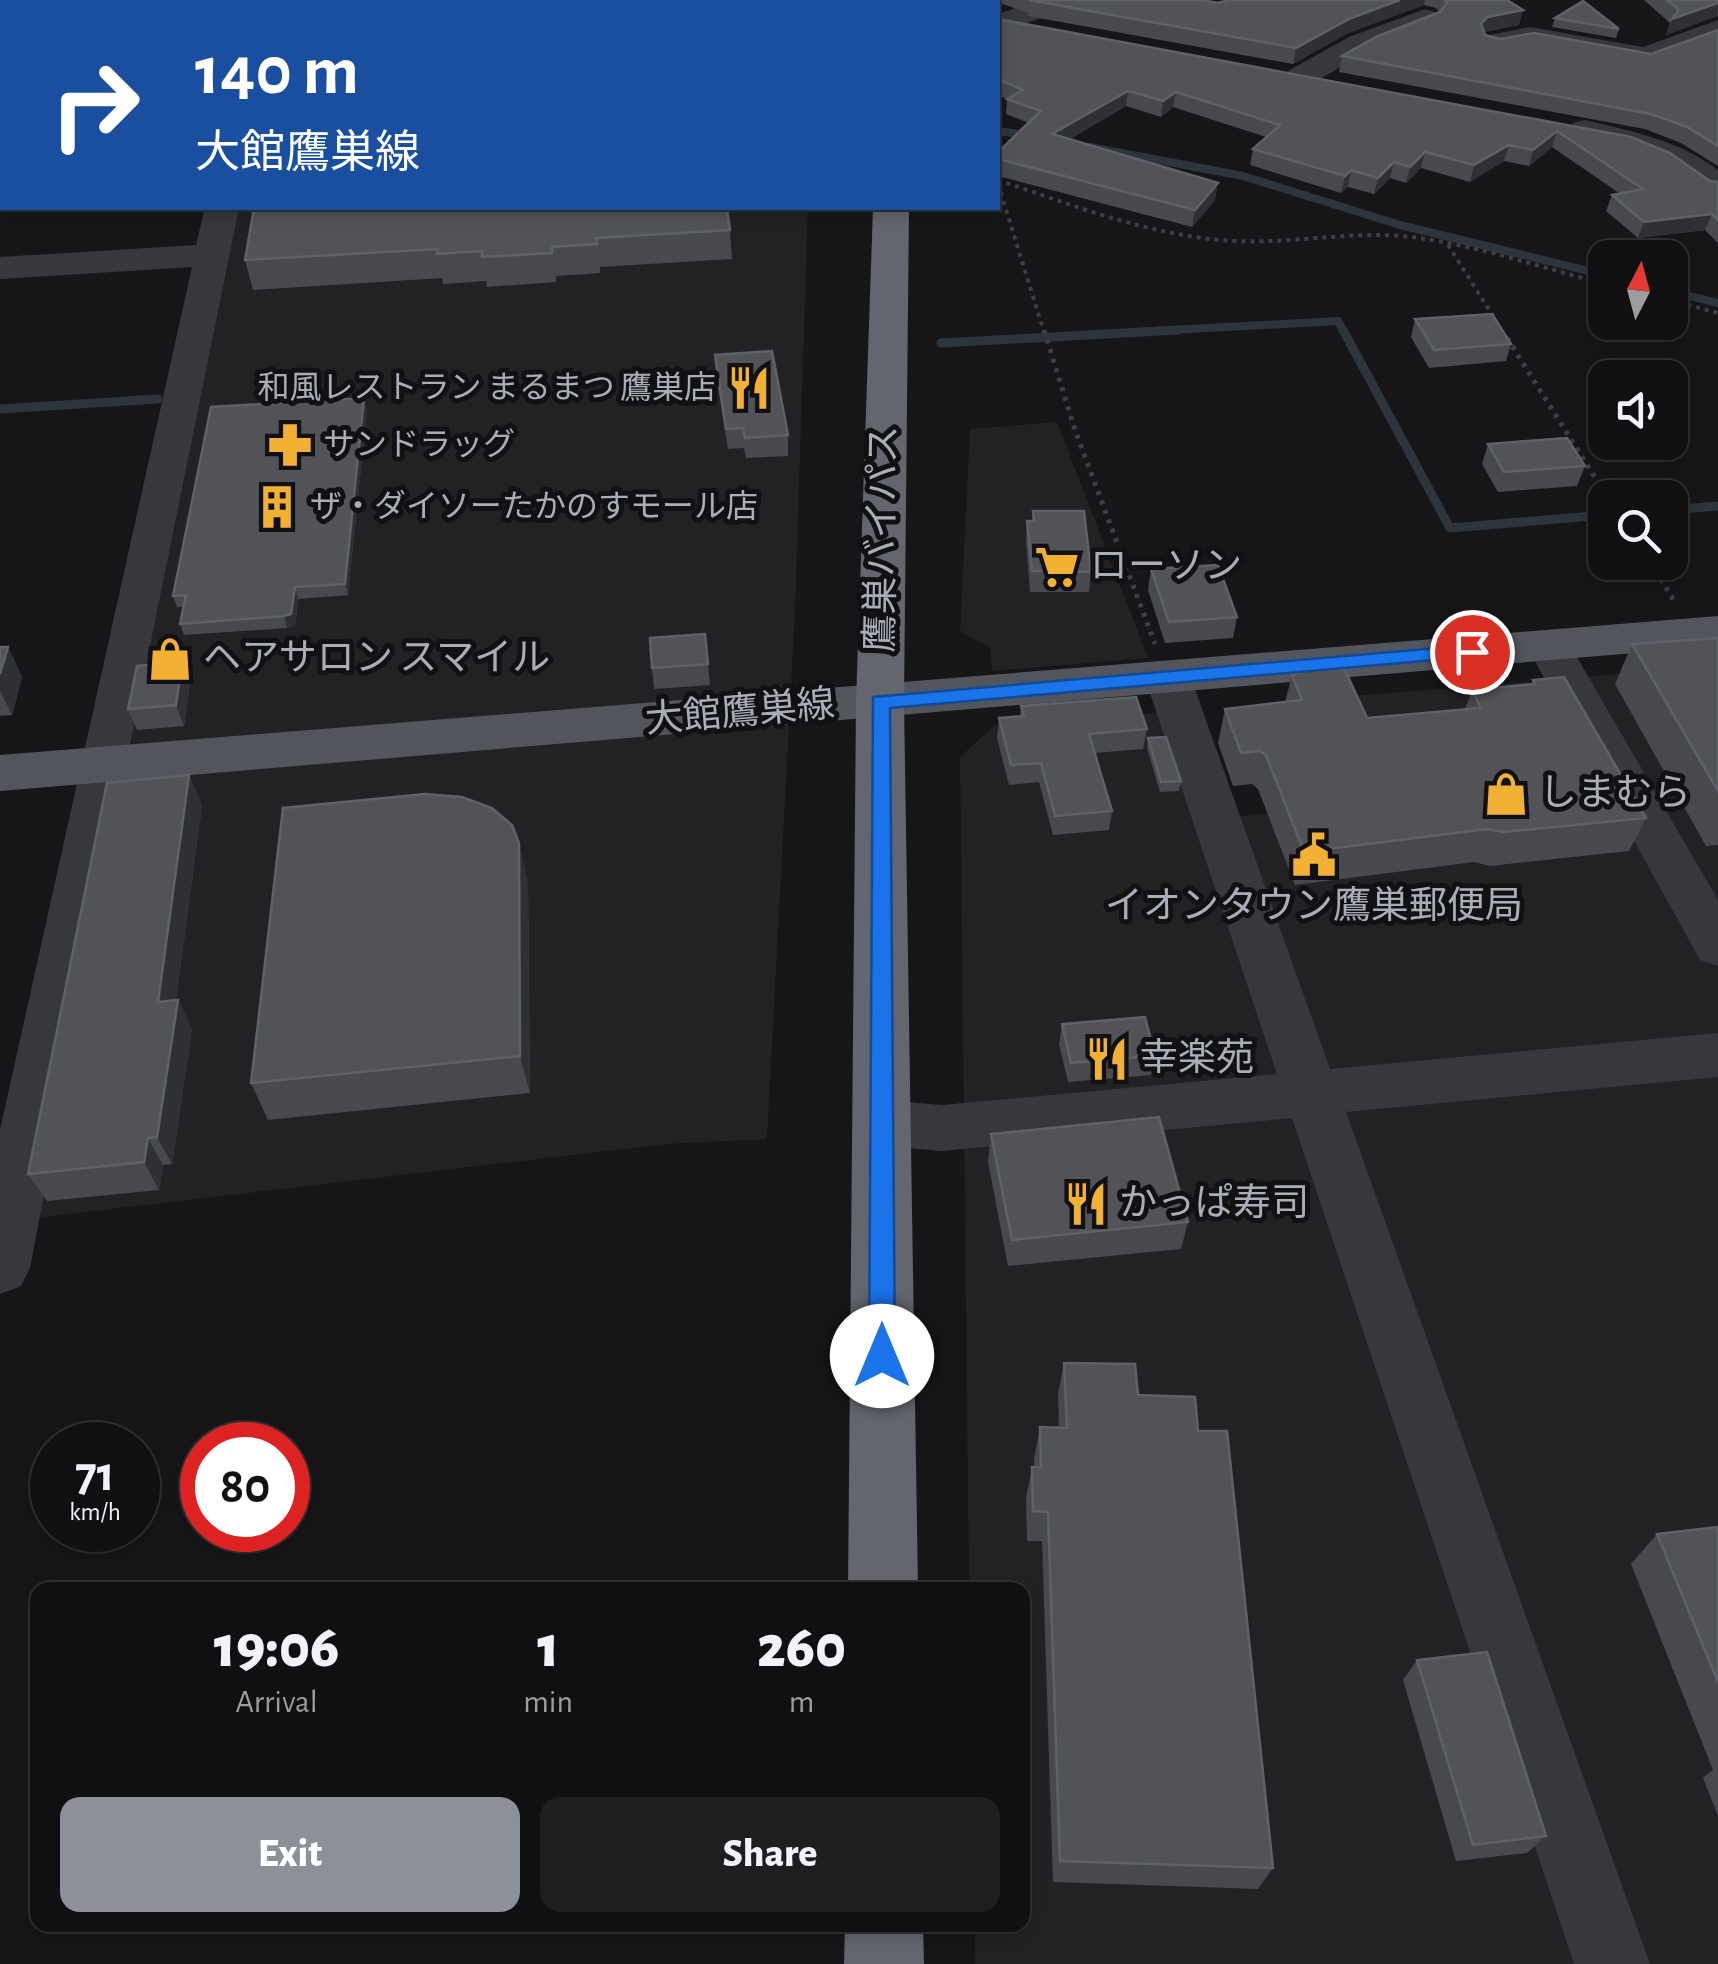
<!DOCTYPE html>
<meta charset="utf-8">
<style>
:root{--surface:#101012;--page:#1e1e20;--text:#f1f3f6;--muted:#9c9d9f;--line:#303032;--accent:#8c9099}
body{margin:0;font-family:"Alegreya Sans","Noto Sans JP",sans-serif;background:var(--page);color:var(--text);height:100vh;display:flex;flex-direction:column;font-size:38px;white-space:nowrap}
*{box-sizing:border-box;margin:0}
p{font-size:32px;color:var(--muted)}
.icon{flex:none;width:55px;height:55px;fill:none;stroke:currentColor;stroke-width:2;stroke-linecap:round;stroke-linejoin:round}
.map{position:relative;flex:1;overflow:hidden}
.drawer{position:absolute;left:30px;top:1582px;width:1000px;height:350px;display:flex;flex-direction:column;background:var(--surface);border-radius:20px;box-shadow:0 5px 15px #0003,0 0 0 2px var(--line)}
.drawer>*{flex:none}
.top-card{position:absolute;left:0px;top:0px;width:1000px;height:210px;box-shadow:0 5px 15px #0003,0 0 0 2px var(--line);background:#1a4fa0;color:#fff;overflow:hidden}
.needle{width:65px;rotate:6deg}
.fabs{position:absolute;left:1588px;top:240px;display:grid;gap:20px}
.fabs a{display:grid;place-items:center;width:100px;height:100px;border-radius:20px;background:var(--surface);box-shadow:0 5px 15px #0003,0 0 0 2px var(--line);font-size:50px}
.speed{position:absolute;left:30px;top:1422px;display:flex;gap:20px;font-size:50px;font-weight:700;text-align:center}
.speed>*{display:grid;place-content:center;width:130px;height:130px;border-radius:50%;background:var(--surface);box-shadow:0 5px 15px #0003,0 0 0 2px var(--line);line-height:1}
.speed small{font-size:25px;font-weight:400}
.speed .limit{border:15px solid #d22;background:#fff;color:#111}
.pin{position:absolute;display:grid;place-items:center;width:85px;height:85px;color:#fff;margin:-42px;border:5px solid #fff;border-radius:50%;box-shadow:0 2px 10px #0007}
.me{position:absolute;width:110px;margin:-55px;rotate:0deg;stroke-linejoin:round;filter:drop-shadow(0 0 8px #0008)}
.turn{display:flex;align-items:center;gap:35px;height:210px;padding:0 30px;font-size:45px}
.turn .icon{width:130px;height:130px;stroke-width:2.5}
.turn b{display:block;font-size:70px;line-height:85px}
.eta{display:flex;justify-content:space-evenly;align-items:center;height:170px;text-align:center}
.eta b{font-size:60px;font-weight:800;line-height:70px}
.action{display:flex;gap:20px;margin-top:auto;padding:20px 30px}
.action a{flex:1;height:115px;border-radius:20px;background:var(--accent);color:#fff;font-size:40px;font-weight:800;line-height:115px;text-align:center}
.action a+a{background:var(--page);color:var(--text)}
.map>svg:first-child{display:block}
</style>
<div class="map">
<svg width="1718" height="1964" viewBox="0 0 1718 1964">
<rect width="100%" height="100%" fill="#161618"/>
<g fill="#222225">
<path d="M 222,208 L 808,208 L 795,611 L 767,1139 L 667,1144 L 9,1221 Z"/>
<path d="M 1057,422 L 1148,658 L 992,671 L 990,648 L 960,631 L 970,429 Z"/>
<path d="M 1718,666 L 1718,1964 L 975,1964 L 975,1925 L 1022,1925 L 1022,1590 L 969,1590 L 960,757 L 994,726 L 1192,710 L 1232,817 L 1386,803 L 1341,697 Z"/>
</g>
<g fill="none" stroke-linecap="round" stroke-linejoin="round">
<g stroke="#2c353c" stroke-width="8">
<path d="M 998,131 L 1033,136"/>
<path d="M 1090,147 L 1243,176 L 1400,225 L 1605,275"/>
<path d="M 1670,291 L 1718,303"/>
<path d="M 1134,332 L 1338,321 L 1344,332"/>
</g>
<g stroke="#2c353c" stroke-width="9">
<path d="M 1343,330 L 1450,528 L 1605,515"/>
<path d="M 941,343 L 1179,330"/>
<path d="M 0,409 L 158,399"/>
<path d="M 1670,510 L 1718,506"/>
</g>
<g stroke="#3d3f44" stroke-width="4" stroke-dasharray="4 5" stroke-linecap="butt">
<path d="M 998,180 C 1075,206 1153,237 1235,241 C 1297,244 1357,229 1419,238 C 1482,247 1543,268 1605,284"/>
<path d="M 998,184 L 1044,332"/>
<path d="M 1448,245 L 1495,319"/>
<path d="M 1670,300 L 1718,313"/>
</g>
<g stroke="#3d3f44" stroke-width="5" stroke-dasharray="4 6" stroke-linecap="butt">
<path d="M 1044,330 L 1075,430 L 1155,644"/>
<path d="M 1507,338 L 1608,498"/>
<path d="M 1650,562 L 1676,604"/>
</g>
<g fill="#37383d" fill-rule="evenodd">
<path d="M 853,0 L 894,0 L 896,2 L 855,2 Z"/>
<path d="M 926,0 L 958,0 L 960,2 L 928,2 Z"/>
<path d="M 1039,0 L 1083,0 L 1078,6 L 998,32 L 998,14 Z"/>
<path d="M 1425,9 L 1435,12 L 1440,18 L 1435,24 L 1371,49 L 1310,85 L 1288,85 L 1283,78 L 1288,71 L 1349,37 Z"/>
<path d="M 1718,20 L 1718,39 L 1646,66 L 1530,45 L 1495,51 L 1484,48 L 1480,42 L 1484,36 L 1530,27 L 1643,47 Z"/>
<path d="M 1584,120 C 1632,131 1678,140 1718,170 L 1718,197 C 1698,192 1683,174 1664,165 C 1635,150 1604,145 1573,137 L 1568,130 L 1573,123 Z"/>
<rect x="0" y="148" width="2" height="20"/>
<path d="M 205,208 L 239,208 L 126,764 L 30,1268 L 21,1286 L 0,1294 L 0,1130 L 192,267 L 0,279 L 0,257 L 196,245 Z"/>
<path d="M 1548,630 L 1564,635 L 1718,900 L 1718,966 L 1700,960 L 1526,645 L 1532,635 Z"/>
<path d="M 1168,663 L 1184,667 L 1191,678 L 1330,1069 L 1718,1033 L 1718,1077 L 1346,1112 L 1650,1964 L 1574,1964 L 1292,1118 L 942,1151 L 881,1146 L 861,1139 L 853,1123 L 861,1107 L 881,1100 L 942,1105 L 1277,1074 L 1145,678 L 1152,667 Z"/>
</g>
<path fill="#53555c" fill-rule="evenodd" d="M 1718,616 L 1718,646 L 0,791 L 0,755 Z"/>
<g fill="#63666e" fill-rule="evenodd">
<rect x="885" y="0" width="30" height="2"/>
<path d="M 873,208 L 909,208 L 904,702 L 918,1590 L 848,1590 L 856,702 Z"/>
<path d="M 845,1925 L 923,1925 L 924,1964 L 844,1964 Z"/>
</g>
</g>
<g fill="#47494d">
<path d="M 0,0 L 2,2 L 2,139 L 0,140 Z"/>
<path d="M 992,0 L 1203,0 L 1217,3 L 1230,0 L 1507,0 L 1519,25 L 1484,32 L 1485,35 L 1500,39 L 1651,54 L 1718,30 L 1718,166 L 1681,143 L 1645,129 L 1339,72 L 1342,56 L 1439,12 L 1436,8 L 1424,5 L 1348,33 L 1293,64 L 1028,16 L 1028,13 Z"/>
<path d="M 1644,0 L 1718,0 L 1718,17 L 1717,16 L 1666,35 L 1670,23 Z"/>
<path d="M 1555,18 L 1619,29 L 1616,38 L 1552,27 Z"/>
<path d="M 998,19 L 1631,137 L 1710,181 L 1718,182 L 1718,243 L 1705,230 L 1638,238 L 1606,211 L 1612,195 L 1619,193 L 1552,147 L 1529,166 L 1504,161 L 1470,182 L 1421,168 L 1406,183 L 1390,178 L 1374,194 L 1348,187 L 1341,193 L 1250,165 L 1253,149 L 1266,137 L 1173,107 L 1161,117 L 1126,106 L 1070,139 L 1215,200 L 1192,227 L 998,176 L 998,152 L 1029,123 L 1006,114 L 1007,99 L 998,95 Z"/>
<path d="M 730,230 L 732,259 L 600,267 L 600,273 L 556,276 L 556,282 L 487,287 L 486,281 L 443,284 L 442,278 L 253,290 L 245,260 Z"/>
<path d="M 1415,319 L 1511,344 L 1506,361 L 1429,368 L 1411,337 Z"/>
<path d="M 715,355 L 788,435 L 788,456 L 746,458 L 744,448 L 728,449 L 716,375 Z"/>
<path d="M 367,409 L 348,595 L 298,599 L 295,626 L 287,628 L 184,635 L 180,624 L 184,607 L 177,607 L 173,596 Z"/>
<path d="M 1488,444 L 1585,466 L 1577,486 L 1498,492 L 1482,464 Z"/>
<path d="M 1033,511 L 1091,572 L 1089,592 L 1030,592 L 1026,542 L 1027,521 L 1032,521 Z"/>
<path d="M 1151,569 L 1237,617 L 1233,638 L 1165,643 L 1148,590 Z"/>
<path d="M 705,634 L 710,685 L 654,689 L 652,668 Z"/>
<path d="M 1718,638 L 1718,845 L 1706,846 L 1615,684 L 1632,644 Z"/>
<path d="M 0,647 L 8,647 L 22,677 L 12,715 L 0,716 Z"/>
<path d="M 1292,675 L 1367,718 L 1465,709 L 1472,690 L 1531,685 L 1533,680 L 1646,818 L 1629,851 L 1490,866 L 1474,862 L 1295,885 L 1258,789 L 1252,784 L 1233,786 L 1218,743 L 1225,709 L 1285,702 Z"/>
<path d="M 190,683 L 184,726 L 137,730 L 128,709 Z"/>
<path d="M 1021,706 L 1147,729 L 1143,749 L 1095,753 L 1112,811 L 1109,830 L 1053,835 L 1039,782 L 1009,785 L 997,738 L 999,718 L 1020,716 Z"/>
<path d="M 1148,738 L 1181,781 L 1179,791 L 1160,792 L 1147,748 Z"/>
<path d="M 189,775 L 202,805 L 176,1000 L 178,1000 L 192,1029 L 172,1164 L 163,1165 L 159,1190 L 47,1201 L 28,1174 Z"/>
<path d="M 528,882 L 530,1093 L 268,1120 L 251,1083 Z"/>
<path d="M 1062,1024 L 1155,1056 L 1151,1075 L 1068,1082 L 1059,1044 Z"/>
<path d="M 991,1134 L 1188,1222 L 1181,1249 L 1008,1266 L 988,1162 Z"/>
<path d="M 1064,1363 L 1138,1395 L 1198,1431 L 1273,1868 L 1258,1889 L 1053,1882 L 1042,1541 L 1027,1541 L 1026,1498 L 1032,1467 L 1034,1467 L 1034,1459 L 1040,1427 L 1059,1428 L 1058,1395 Z"/>
<path d="M 1718,1527 L 1718,1816 L 1703,1778 L 1713,1770 L 1631,1564 L 1657,1534 Z"/>
<path d="M 1417,1660 L 1546,1836 L 1527,1853 L 1456,1861 L 1403,1680 Z"/>
</g>
<g fill="#2f3033">
<path d="M 1400,0 L 1425,0 L 1424,5 L 1348,33 L 1293,64 L 1296,48 L 1351,18 Z"/>
<path d="M 1718,3 L 1717,16 L 1666,35 L 1672,19 Z"/>
<path d="M 1523,10 L 1519,25 L 1483,32 L 1481,24 L 1487,17 Z"/>
<path d="M 1128,91 L 1126,106 L 1051,150 L 1052,134 Z"/>
<path d="M 1176,92 L 1173,107 L 1161,117 L 1163,101 Z"/>
<path d="M 1557,131 L 1552,147 L 1529,166 L 1533,150 Z"/>
<path d="M 1509,145 L 1504,161 L 1470,182 L 1474,165 Z"/>
<path d="M 1425,152 L 1421,168 L 1406,183 L 1410,167 Z"/>
<path d="M 1394,162 L 1390,178 L 1374,194 L 1378,178 Z"/>
<path d="M 1351,170 L 1348,187 L 1341,193 L 1345,176 Z"/>
<path d="M 1218,183 L 1215,200 L 1192,227 L 1195,210 Z"/>
<path d="M 1712,214 L 1705,230 L 1638,238 L 1644,222 Z"/>
<path d="M 364,398 L 367,409 L 348,595 L 345,584 Z"/>
<path d="M 295,587 L 298,599 L 295,626 L 287,628 L 284,616 Z"/>
<path d="M 8,647 L 22,677 L 12,715 L 0,691 L 0,674 Z"/>
<path d="M 182,662 L 190,683 L 184,726 L 176,705 Z"/>
<path d="M 189,775 L 202,805 L 172,1031 L 158,1002 Z"/>
<path d="M 519,843 L 528,882 L 530,1093 L 520,1056 Z"/>
<path d="M 178,1000 L 192,1029 L 172,1164 L 157,1137 Z"/>
<path d="M 148,1138 L 163,1165 L 159,1190 L 144,1162 Z"/>
</g>
<g fill="#525359" stroke="#5f6168" stroke-width="2.5">
<path d="M 0,0 L 444,0 L 444,2 L 2,2 L 2,110 L 0,110 Z"/>
<path d="M 473,0 L 686,0 L 687,2 L 689,0 L 807,0 L 814,2 L 473,2 Z"/>
<path d="M 1029,0 L 1203,0 L 1217,3 L 1230,0 L 1400,0 L 1351,18 L 1296,48 Z"/>
<path d="M 1445,0 L 1507,0 L 1523,10 L 1487,17 L 1481,24 L 1485,35 L 1500,39 L 1534,33 L 1651,54 L 1718,30 L 1718,146 L 1687,127 L 1651,114 L 1342,56 L 1376,37 L 1440,12 L 1447,3 Z"/>
<path d="M 1667,0 L 1718,0 L 1718,3 L 1672,19 L 1679,10 Z"/>
<path d="M 1583,1 L 1619,29 L 1555,18 Z"/>
<path d="M 998,19 L 1631,137 L 1670,153 L 1710,181 L 1718,182 L 1718,220 L 1712,214 L 1644,222 L 1612,195 L 1643,189 L 1557,131 L 1533,150 L 1509,145 L 1474,165 L 1425,152 L 1410,167 L 1394,162 L 1378,178 L 1351,170 L 1345,176 L 1253,149 L 1280,125 L 1176,92 L 1163,101 L 1128,91 L 1052,134 L 1218,183 L 1195,210 L 998,159 L 998,152 L 1041,111 L 1007,99 L 1023,90 L 998,79 Z"/>
<path d="M 254,208 L 727,208 L 730,230 L 596,238 L 597,244 L 552,247 L 552,253 L 482,257 L 482,251 L 437,254 L 438,249 L 245,260 Z"/>
<path d="M 1492,314 L 1511,344 L 1434,350 L 1415,319 Z"/>
<path d="M 772,351 L 788,435 L 745,438 L 743,428 L 726,429 L 715,355 Z"/>
<path d="M 364,398 L 345,584 L 295,587 L 291,614 L 284,616 L 180,624 L 186,595 L 173,596 L 211,407 Z"/>
<path d="M 1567,438 L 1585,466 L 1504,472 L 1488,444 Z"/>
<path d="M 1033,511 L 1084,511 L 1091,572 L 1032,571 L 1027,521 L 1034,521 Z"/>
<path d="M 1218,565 L 1237,617 L 1169,622 L 1151,569 Z"/>
<path d="M 705,634 L 708,664 L 652,668 L 650,638 Z"/>
<path d="M 1718,638 L 1718,791 L 1632,644 Z"/>
<path d="M 0,647 L 8,647 L 0,674 Z"/>
<path d="M 182,662 L 176,705 L 128,709 L 137,666 Z"/>
<path d="M 1344,668 L 1367,718 L 1481,708 L 1472,690 L 1535,684 L 1533,680 L 1564,677 L 1646,818 L 1503,832 L 1487,829 L 1304,852 L 1266,755 L 1260,751 L 1241,753 L 1225,709 L 1302,700 L 1292,675 L 1304,671 Z"/>
<path d="M 1136,697 L 1147,729 L 1089,734 L 1112,811 L 1055,816 L 1041,763 L 1011,765 L 999,718 L 1024,716 L 1021,706 Z"/>
<path d="M 1166,737 L 1181,781 L 1161,782 L 1148,738 Z"/>
<path d="M 189,775 L 158,1002 L 178,1000 L 157,1137 L 148,1138 L 144,1162 L 28,1174 L 107,783 Z"/>
<path d="M 425,794 L 462,797 L 492,808 L 512,825 L 519,843 L 520,1056 L 251,1083 L 283,808 Z"/>
<path d="M 1145,1017 L 1155,1056 L 1071,1063 L 1062,1024 Z"/>
<path d="M 1159,1117 L 1188,1222 L 1012,1240 L 991,1134 Z"/>
<path d="M 1064,1363 L 1135,1364 L 1138,1395 L 1195,1397 L 1198,1431 L 1227,1431 L 1273,1868 L 1060,1861 L 1048,1512 L 1033,1511 L 1032,1467 L 1041,1467 L 1040,1427 L 1067,1428 Z"/>
<path d="M 1718,1527 L 1718,1682 L 1657,1534 Z"/>
<path d="M 1487,1652 L 1546,1836 L 1473,1845 L 1417,1660 Z"/>
</g>
<path fill="#1a73e8" stroke="#114b97" stroke-width="2.5" d="M 1472,645 L 1482,652 L 1479,656 L 890,708 L 895,1356 L 891,1365 L 882,1368 L 873,1365 L 869,1356 L 873,697 Z"/>
<defs>
<g id="restaurant-bare" transform="scale(3.45)"><path d="M-5-6h1v4h1v-4h1v4h1v-4h1v5L-1.5 .5V6h-2V.5L-5-1ZM5-6V6H3V1.5H1.5Q1.5-4 5-6Z" fill="#f2b134" stroke="#111113" stroke-width="2.5" paint-order="stroke"/></g>
<g id="pharmacy-bare" transform="scale(3.45)"><path d="M-2-6h4v4h4v4h-4v4h-4v-4h-4v-4h4Z" fill="#f2b134" stroke="#111113" stroke-width="2.5" paint-order="stroke"/></g>
<g id="building-bare" transform="scale(3.45)"><path d="M-4-6H4V6H1V3H-1V6H-4ZM-2.5-4.3h1.7v1.8h-1.7ZM.8-4.3h1.7v1.8H.8ZM-2.5-1h1.7V.8h-1.7ZM.8-1h1.7V.8H.8Z" fill="#f2b134" stroke="#111113" stroke-width="2.5" paint-order="stroke"/></g>
<g id="supermarket-bare" transform="scale(3.45)"><path d="M-6-5.5h2.5l.6 2H6L4.5 2H-2.5L-4.4-4H-6ZM-1.5 3.2a1.3 1.3 0 1 0 .1 0ZM3 3.2a1.3 1.3 0 1 0 .1 0Z" fill="#f2b134" stroke="#111113" stroke-width="2.5" paint-order="stroke"/></g>
<g id="shop-bare" transform="scale(3.45)"><path d="M-5-2.5h2.3a2.7 3.5 0 0 1 5.4 0H5L5.5 6h-11ZM-1.5-2.5h3a1.5 2.3 0 0 0-3 0Z" fill="#f2b134" stroke="#111113" stroke-width="2.5" paint-order="stroke"/></g>
<g id="civic-bare" transform="scale(3.45)"><path d="M-.6-6.5H3V-4.5H.6V-3L4-1V1h2V6H-6V1h2V-1L-.6-3ZM-1.2 2.5V6h2.4V2.5Z" fill="#f2b134" stroke="#111113" stroke-width="2.5" paint-order="stroke"/></g>
</defs>
<g fill-rule="evenodd">
<use href="#restaurant-bare" x="749" y="388"/>
<use href="#pharmacy-bare" x="290" y="445"/>
<use href="#building-bare" x="277" y="507"/>
<use href="#supermarket-bare" x="1057" y="567"/>
<use href="#shop-bare" x="170" y="659"/>
<use href="#shop-bare" x="1506" y="794"/>
<use href="#civic-bare" x="1314" y="855"/>
<use href="#restaurant-bare" x="1107" y="1059"/>
<use href="#restaurant-bare" x="1086" y="1204"/>
</g>
<g text-anchor="middle" dominant-baseline="central" stroke-width="10" stroke-linejoin="round" paint-order="stroke">
<g font-size="32" fill="#a8adb8" stroke="#111113" text-anchor="start">
<text x="716" y="388" text-anchor="end">和風レストラン まるまつ 鷹巣店</text>
<text x="323" y="445">サンドラッグ</text>
<text x="310" y="507">ザ・ダイソーたかのすモール店</text>
</g>
<g font-size="38" fill="#a8adb8" stroke="#111113">
<text transform="translate(883 539) rotate(-89)">鷹巣バイパス</text>
<text transform="translate(740 713) rotate(-5)">大館鷹巣線</text>
</g>
<g font-size="38" fill="#a8adb8" stroke="#111113" text-anchor="start">
<text x="1090" y="567">ローソン</text>
<text x="203" y="659">ヘアサロン スマイル</text>
<text x="1539" y="794">しまむら</text>
<text x="1314" y="907" text-anchor="middle">イオンタウン鷹巣郵便局</text>
<text x="1140" y="1059">幸楽苑</text>
<text x="1119" y="1204">かっぱ寿司</text>
</g>
</g>
</svg>
<div class="fabs">
<a><svg class="needle" viewBox="-14 -14 28 28"><path d="M0-13l5 13h-10z" fill="#e53935"/><path d="M0 13l5-13h-10z" fill="#9c9d9f"/></svg></a>
<a><svg class="icon" aria-label="sound" viewBox="0 0 24 24"><path d="M4 9h4l5-4v14l-5-4H4zM17 9q2 3 0 6"/></svg></a>
<a><svg class="icon" aria-label="search" viewBox="0 0 24 24"><circle cx="10" cy="10" r="6"/><path d="M15 15l6 6"/></svg></a>
</div>
<div class="speed"><div>71<small>km/h</small></div><div class="limit">80</div></div>
<div class="pin" style="left:1472px;top:652px;background:#d93025"><svg class="icon" aria-label="arrive" viewBox="0 0 24 24"><path d="M6 21V4h12l-3 4 3 4H6"/></svg></div>
<svg class="me" style="left:882px;top:1356px" viewBox="-20 -20 40 40"><circle r="19" fill="#fff"/><path d="M0-13L10 11 0 6-10 11z" fill="#1a73e8"/></svg>
<div class="top-card">
<div class="turn"><svg class="icon" aria-label="right" viewBox="0 0 24 24"><path d="M7 20v-9h11M14 6l5 5-5 5"/></svg><div><b>140 m</b>大館鷹巣線</div></div>
</div>
<section class="drawer">
<div class="eta">
<div><b>19:06</b><p>Arrival</p></div>
<div><b>1</b><p>min</p></div>
<div><b>260</b><p>m</p></div>
</div>
<div class="action"><a>Exit</a><a>Share</a></div>
</section>
</div>
